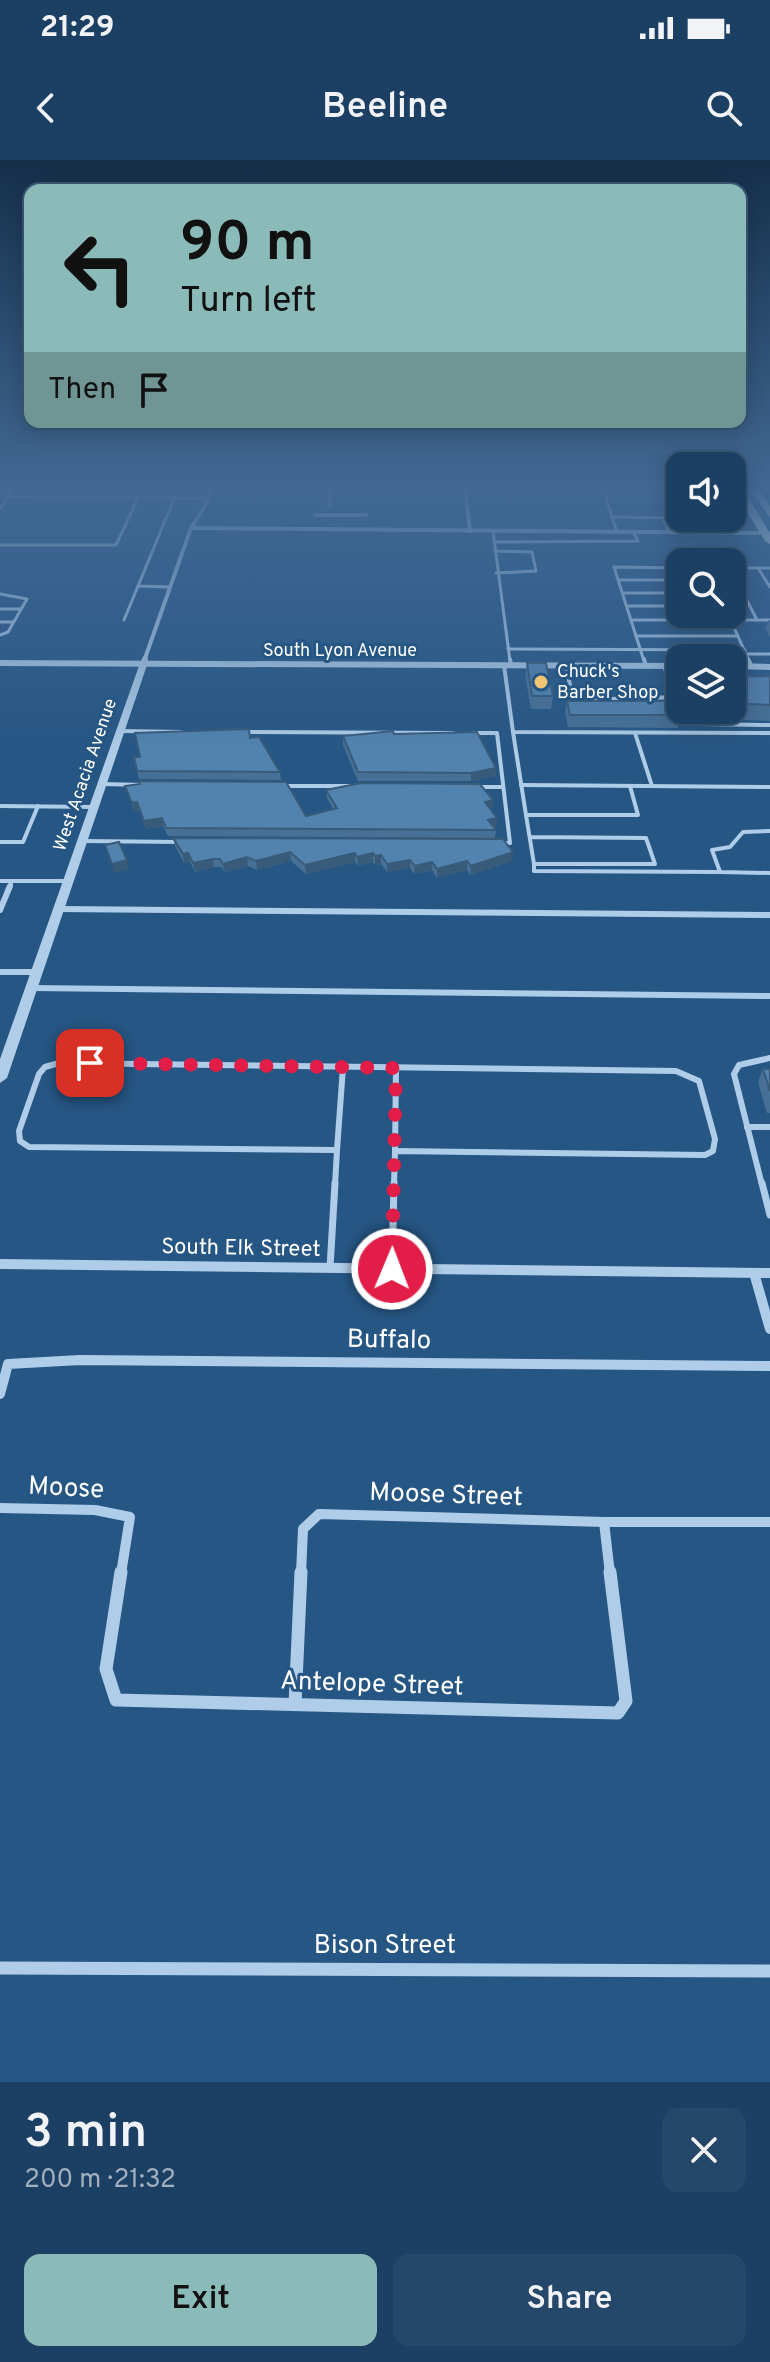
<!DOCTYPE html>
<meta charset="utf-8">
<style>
:root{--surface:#1c4063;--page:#254769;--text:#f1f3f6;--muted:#a0afbe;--line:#3a5978;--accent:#8bbbb9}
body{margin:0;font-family:Overpass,sans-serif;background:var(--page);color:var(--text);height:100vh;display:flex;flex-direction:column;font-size:30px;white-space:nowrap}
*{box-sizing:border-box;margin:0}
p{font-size:26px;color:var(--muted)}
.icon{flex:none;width:44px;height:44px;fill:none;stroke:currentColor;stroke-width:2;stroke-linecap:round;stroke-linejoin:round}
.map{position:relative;height:1922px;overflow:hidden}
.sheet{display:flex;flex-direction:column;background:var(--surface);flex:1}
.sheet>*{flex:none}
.banner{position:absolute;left:24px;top:24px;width:722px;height:244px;border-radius:16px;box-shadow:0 4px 20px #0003,0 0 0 2px var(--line);background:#8bbbb9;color:#111;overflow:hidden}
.fabs{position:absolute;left:666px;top:292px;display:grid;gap:16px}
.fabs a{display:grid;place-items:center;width:80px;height:80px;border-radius:16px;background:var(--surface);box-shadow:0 4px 20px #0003,0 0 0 2px var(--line);font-size:40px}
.pin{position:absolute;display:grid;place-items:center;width:68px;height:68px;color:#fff;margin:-34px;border-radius:16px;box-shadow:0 4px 12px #0006}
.me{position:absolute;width:88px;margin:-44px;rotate:1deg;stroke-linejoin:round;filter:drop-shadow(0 0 6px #0008)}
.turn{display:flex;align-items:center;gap:28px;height:168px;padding:0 24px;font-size:36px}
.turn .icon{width:104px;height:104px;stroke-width:2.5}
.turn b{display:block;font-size:56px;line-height:68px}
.then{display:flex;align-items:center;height:76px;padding:0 24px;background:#0003;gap:16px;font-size:30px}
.round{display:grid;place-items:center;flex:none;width:84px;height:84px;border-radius:16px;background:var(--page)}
.head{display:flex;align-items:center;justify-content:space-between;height:136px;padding:0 24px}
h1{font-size:48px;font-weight:600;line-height:60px}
.cta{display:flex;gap:16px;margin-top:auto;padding:16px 24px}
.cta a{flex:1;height:92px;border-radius:16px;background:var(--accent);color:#111;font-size:32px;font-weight:600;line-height:92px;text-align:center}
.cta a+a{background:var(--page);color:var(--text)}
.status{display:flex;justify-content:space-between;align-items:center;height:56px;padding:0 40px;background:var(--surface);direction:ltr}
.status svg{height:22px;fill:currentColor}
header{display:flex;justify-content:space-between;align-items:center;height:104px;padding:0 24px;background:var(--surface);font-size:36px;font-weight:600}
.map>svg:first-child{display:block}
</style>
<div class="status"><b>21:29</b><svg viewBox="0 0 49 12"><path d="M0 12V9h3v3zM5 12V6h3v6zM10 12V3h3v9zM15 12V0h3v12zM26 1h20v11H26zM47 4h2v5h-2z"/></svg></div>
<header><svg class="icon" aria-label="back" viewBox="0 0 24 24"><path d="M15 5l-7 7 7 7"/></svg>Beeline<svg class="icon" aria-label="search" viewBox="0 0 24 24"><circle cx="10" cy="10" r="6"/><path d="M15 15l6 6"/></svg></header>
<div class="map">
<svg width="770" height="1922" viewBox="0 0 770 1922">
<rect width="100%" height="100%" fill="#265684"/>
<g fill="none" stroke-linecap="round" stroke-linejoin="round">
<g stroke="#afcde8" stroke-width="3">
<path d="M 0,332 L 11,332 L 8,337 L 208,338"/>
<path d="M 0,349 L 8,337"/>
<path d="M 612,357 L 604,331 L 630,327"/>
<path d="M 493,371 L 510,501"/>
<path d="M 617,372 L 612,357 L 669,358"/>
<path d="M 669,372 L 663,358 L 703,358"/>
<path d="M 494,382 L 638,381 L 633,372"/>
<path d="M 0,385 L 116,385 L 138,338"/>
<path d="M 495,391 L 532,392 L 536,411 L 496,413"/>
<path d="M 732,408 L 770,408"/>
<path d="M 758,408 L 770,427"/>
<path d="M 732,411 L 757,460"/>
<path d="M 618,420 L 680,420"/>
<path d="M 170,427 L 138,426 L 179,327"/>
<path d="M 623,433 L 680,433"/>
<path d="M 0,434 L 27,439 L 8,472 L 0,475"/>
<path d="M 628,446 L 680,446"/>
<path d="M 0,449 L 21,449"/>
<path d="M 728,454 L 749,501"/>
<path d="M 124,460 L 138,426"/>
<path d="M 632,460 L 770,460"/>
<path d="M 0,462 L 13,462"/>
<path d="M 636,476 L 738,476"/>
<path d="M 508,489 L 745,490"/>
<path d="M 747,494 L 770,494"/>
<path d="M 644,501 L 614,407 L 680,408"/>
</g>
<g stroke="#afcde8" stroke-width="4">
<path d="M 510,499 L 511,505"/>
<path d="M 644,499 L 646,506"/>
<path d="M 748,499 L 752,507"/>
<path d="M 504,505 L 513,572 L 770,573"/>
<path d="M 566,505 L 573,540 L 680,537 L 672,527 L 664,506"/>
<path d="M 689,550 L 699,564 L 770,565"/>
<path d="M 120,571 L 181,572"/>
<path d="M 244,572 L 453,573"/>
<path d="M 513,572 L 526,655 L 638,655 L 630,626"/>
<path d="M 472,573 L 497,573 L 510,683 L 501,683"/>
<path d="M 635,573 L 652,626"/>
<path d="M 102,624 L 144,625"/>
<path d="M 521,625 L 770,627"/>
<path d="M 283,626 L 352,626"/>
<path d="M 475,627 L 503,627"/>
<path d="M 0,646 L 94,647"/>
<path d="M 526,655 L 534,704 L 655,704 L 646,678 L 530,677"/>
<path d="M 770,671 L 743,672 L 730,687 L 712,690 L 720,712 L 770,713"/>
<path d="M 82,681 L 182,682"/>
<path d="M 0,682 L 23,682 L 38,646"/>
<path d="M 534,704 L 534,711 L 720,712"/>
<path d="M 0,721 L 68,721"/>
<path d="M 9,728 L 12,721"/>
</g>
<g stroke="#afcde8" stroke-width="6">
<path d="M 59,749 L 770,755"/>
<path d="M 0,750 L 10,726"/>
<path d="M 0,812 L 37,812"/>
<path d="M 31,828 L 770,836"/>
<path d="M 747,967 L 770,967"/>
<path d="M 337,990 L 343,907"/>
<path d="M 395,991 L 396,908"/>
<path d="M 335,1025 L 337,990 L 29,987 L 20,981 L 19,971 L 39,914 L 45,907 L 59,903 L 676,911 L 699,921 L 715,979 L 713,991 L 705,995 L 395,991 L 394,1025"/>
<path d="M 762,1025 L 734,914 L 739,905 L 770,898"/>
</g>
<g stroke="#afcde8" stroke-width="7">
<path d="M 762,1023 L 770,1055"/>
<path d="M 330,1108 L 335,1023"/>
<path d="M 392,1109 L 394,1023"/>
</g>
<g stroke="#afcde8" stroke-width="4">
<path d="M 465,327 L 470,371"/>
<path d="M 329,345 L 331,327"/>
<path d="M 315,355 L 366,355"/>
<path d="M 191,368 L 770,373"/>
<path d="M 144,501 L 191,368 L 205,346 L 211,327"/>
</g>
<g stroke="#afcde8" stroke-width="6">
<path d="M 0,503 L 680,506"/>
<path d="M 143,505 L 145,499"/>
<path d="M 732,506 L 770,507"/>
</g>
<g stroke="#afcde8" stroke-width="10">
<path d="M 0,1104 L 770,1113"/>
<path d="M 754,1113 L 770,1169"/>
<path d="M 0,1234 L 8,1204 L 80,1200 L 770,1206"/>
<path d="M 0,1348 L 95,1350 L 130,1357 L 121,1414"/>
<path d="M 604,1362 L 610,1414"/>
<path d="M 301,1414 L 303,1369 L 319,1354 L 604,1362 L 770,1362"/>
</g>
<g stroke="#afcde8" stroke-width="13">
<path d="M 121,1412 L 106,1509 L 116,1540 L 618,1553 L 626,1541 L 610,1412"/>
<path d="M 295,1544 L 301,1412"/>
<path d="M 0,1808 L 770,1811"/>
</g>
<path fill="#afcde8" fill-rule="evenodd" d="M 140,503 L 147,505 L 7,918 L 0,923 L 0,899 Z"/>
<g fill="#f1f7fe" fill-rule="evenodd">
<path d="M 732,327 L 742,327 L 770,373 L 770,384 L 765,381 Z"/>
<path d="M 748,327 L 758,327 L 770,346 L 770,357 Z"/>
</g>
</g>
<g fill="#477096">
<path d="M 770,460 L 770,477 L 765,469 L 768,461 Z"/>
<path d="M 527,503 L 553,536 L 551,549 L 531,549 L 525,515 Z"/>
<path d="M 770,516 L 770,561 L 717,559 L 714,550 L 732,550 L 732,517 Z"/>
<path d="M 567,541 L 680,555 L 678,568 L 568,567 L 565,553 Z"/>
<path d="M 394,574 L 496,616 L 471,621 L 358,621 L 343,585 L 343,576 Z"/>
<path d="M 250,578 L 280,612 L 281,620 L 139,619 L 134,597 Z"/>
<path d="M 125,626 L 306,656 L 333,649 L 327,638 L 326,630 L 493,640 L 492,648 L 490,649 L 496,666 L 494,667 L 496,670 L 495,678 L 168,676 L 163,666 L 146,669 L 139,650 L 134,651 Z"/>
<path d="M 173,678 L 512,701 L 470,715 L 467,710 L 437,718 L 432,710 L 414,714 L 410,708 L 387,712 L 381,704 L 375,705 L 373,702 L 358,706 L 355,702 L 306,714 L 291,701 L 257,710 L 248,706 L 224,712 L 222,707 L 214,707 L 195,712 L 190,702 L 184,703 L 175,686 Z"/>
<path d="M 763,909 L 770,909 L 770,953 L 767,953 L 758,922 Z"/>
</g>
<g fill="#395b7a">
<path d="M 496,608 L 496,616 L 471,621 L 471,613 Z"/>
<path d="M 493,640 L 492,648 L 485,650 L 485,642 Z"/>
<path d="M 137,642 L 139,650 L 134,651 L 132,643 Z"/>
<path d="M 162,658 L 163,666 L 146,669 L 144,661 Z"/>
<path d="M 497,658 L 496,666 L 488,668 L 488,660 Z"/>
<path d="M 290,692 L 291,701 L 257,710 L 256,701 Z"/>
<path d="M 513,692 L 512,701 L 470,715 L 471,706 Z"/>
<path d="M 188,693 L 190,702 L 184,703 L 183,694 Z"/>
<path d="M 355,693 L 355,702 L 306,714 L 305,705 Z"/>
<path d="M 373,693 L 373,702 L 358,706 L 357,697 Z"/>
<path d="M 381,695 L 381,704 L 375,705 L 375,696 Z"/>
<path d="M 247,697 L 248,706 L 224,712 L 223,704 Z"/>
<path d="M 213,699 L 214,707 L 195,712 L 193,703 Z"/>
<path d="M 127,700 L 129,709 L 114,713 L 112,704 Z"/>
<path d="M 410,700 L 410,708 L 387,712 L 387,704 Z"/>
<path d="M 467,701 L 467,710 L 437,718 L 437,709 Z"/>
<path d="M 432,702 L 432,710 L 414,714 L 415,706 Z"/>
</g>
<g fill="#5282ae" stroke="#395b7a" stroke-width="2">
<path d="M 527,503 L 546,503 L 553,536 L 532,536 Z"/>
<path d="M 770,516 L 770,545 L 732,543 L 732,517 Z"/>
<path d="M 567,541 L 676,541 L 680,555 L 570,555 Z"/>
<path d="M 249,569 L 250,578 L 259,577 L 280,612 L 137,611 L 134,597 L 140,597 L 135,573 Z"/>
<path d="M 393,571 L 394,574 L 477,572 L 496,608 L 471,613 L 358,612 L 343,576 Z"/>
<path d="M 139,621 L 286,622 L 306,656 L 337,648 L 326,630 L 361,623 L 480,624 L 493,640 L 485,642 L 497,658 L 488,660 L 496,670 L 166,668 L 162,658 L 144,661 L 137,642 L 132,643 L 125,626 L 140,624 Z"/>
<path d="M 173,678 L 503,679 L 513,692 L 471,706 L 467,701 L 437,709 L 432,702 L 415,706 L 410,700 L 387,704 L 381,695 L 375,696 L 373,693 L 357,697 L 355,693 L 305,705 L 290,692 L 256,701 L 247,697 L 223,704 L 220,699 L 213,699 L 193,703 L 188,693 L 183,694 Z"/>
<path d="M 119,682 L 127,700 L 112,704 L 105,685 Z"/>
<path d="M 763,909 L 770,909 L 770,931 Z"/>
</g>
<linearGradient id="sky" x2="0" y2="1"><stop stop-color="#152f49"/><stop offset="0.55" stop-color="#416894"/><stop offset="1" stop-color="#416894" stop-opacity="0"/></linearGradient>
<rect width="770" height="596" fill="url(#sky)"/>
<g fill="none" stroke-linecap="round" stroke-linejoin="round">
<path stroke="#e11d48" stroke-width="14" stroke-dasharray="0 25.2" d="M 90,903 L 396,908 L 392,1109"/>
</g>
<circle fill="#f1c374" stroke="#265684" stroke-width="3" cx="541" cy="522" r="8"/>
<g text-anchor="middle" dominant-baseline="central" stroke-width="6" stroke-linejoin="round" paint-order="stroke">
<g font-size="18" fill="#fff" stroke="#265684">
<text x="340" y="491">South Lyon Avenue</text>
<text transform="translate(86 615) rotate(-71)">West Acacia Avenue</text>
</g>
<g font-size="18" fill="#fff" stroke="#265684" text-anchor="start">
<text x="557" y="512">Chuck's<tspan x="557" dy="21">Barber Shop</tspan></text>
</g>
<g font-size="22" fill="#fff" stroke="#265684">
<text transform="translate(241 1089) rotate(1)">South Elk Street</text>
</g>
<g font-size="26" fill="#fff" stroke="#265684">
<text transform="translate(389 1181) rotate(1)">Buffalo</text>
<text transform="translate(66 1329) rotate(3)">Moose</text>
<text transform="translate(446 1336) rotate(2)">Moose Street</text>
<text transform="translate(372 1525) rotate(2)">Antelope Street</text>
<text x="385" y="1786">Bison Street</text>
</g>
</g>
</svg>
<div class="fabs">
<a><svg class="icon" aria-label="sound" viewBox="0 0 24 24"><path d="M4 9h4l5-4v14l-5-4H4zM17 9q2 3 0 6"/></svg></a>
<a><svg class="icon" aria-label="search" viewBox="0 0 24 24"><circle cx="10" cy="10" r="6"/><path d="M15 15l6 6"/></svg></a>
<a><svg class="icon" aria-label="layers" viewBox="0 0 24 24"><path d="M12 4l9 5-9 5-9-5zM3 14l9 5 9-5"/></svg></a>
</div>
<div class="pin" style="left:90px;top:903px;background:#d93025"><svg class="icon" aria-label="arrive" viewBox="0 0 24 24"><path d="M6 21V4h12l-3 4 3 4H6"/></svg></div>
<svg class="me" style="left:392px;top:1109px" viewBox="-20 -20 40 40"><circle r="17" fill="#e11d48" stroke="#fff" stroke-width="3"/><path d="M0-11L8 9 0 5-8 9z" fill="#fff"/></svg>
<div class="banner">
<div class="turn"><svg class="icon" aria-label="left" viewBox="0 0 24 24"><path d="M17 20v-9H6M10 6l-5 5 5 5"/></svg><div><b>90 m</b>Turn left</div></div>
<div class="then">Then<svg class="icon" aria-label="arrive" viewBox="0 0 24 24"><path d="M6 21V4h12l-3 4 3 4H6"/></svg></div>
</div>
</div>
<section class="sheet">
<div class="head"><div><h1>3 min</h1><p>200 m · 21:32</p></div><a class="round"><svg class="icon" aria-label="close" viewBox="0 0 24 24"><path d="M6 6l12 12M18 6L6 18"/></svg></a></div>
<div class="cta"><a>Exit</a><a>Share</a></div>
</section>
